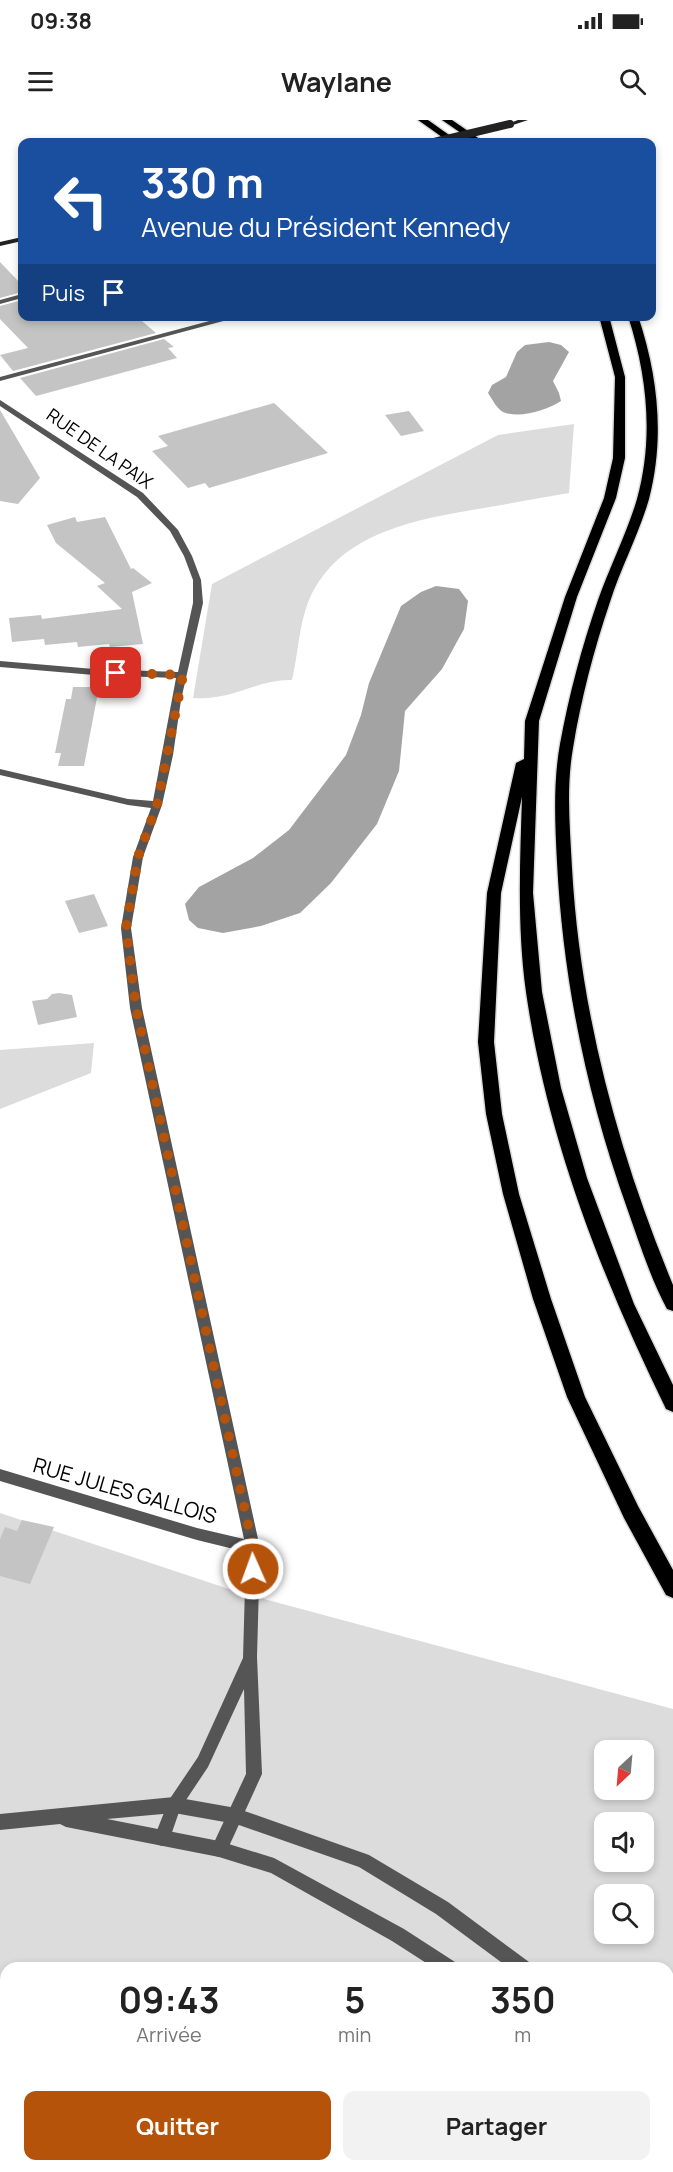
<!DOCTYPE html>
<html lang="fr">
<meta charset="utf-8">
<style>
:root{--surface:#fff;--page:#f2f2f2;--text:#222;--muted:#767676;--accent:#b45309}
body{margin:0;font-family:Manrope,sans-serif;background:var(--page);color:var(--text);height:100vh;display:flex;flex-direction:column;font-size:22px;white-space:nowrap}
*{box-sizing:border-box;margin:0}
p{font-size:20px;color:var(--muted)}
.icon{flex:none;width:33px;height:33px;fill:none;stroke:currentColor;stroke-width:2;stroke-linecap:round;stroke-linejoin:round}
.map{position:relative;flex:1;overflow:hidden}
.drawer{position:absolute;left:0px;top:1842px;width:674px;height:210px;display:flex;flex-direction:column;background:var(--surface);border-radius:18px 18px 0 0;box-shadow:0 3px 9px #0003}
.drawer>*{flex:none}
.hud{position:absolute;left:18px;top:18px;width:638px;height:183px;border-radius:12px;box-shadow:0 3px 9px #0003;background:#1a4fa0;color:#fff;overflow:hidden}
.needle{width:39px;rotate:206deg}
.controls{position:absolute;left:594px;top:1620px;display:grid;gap:12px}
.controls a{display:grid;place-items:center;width:60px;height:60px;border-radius:12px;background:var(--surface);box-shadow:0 3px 9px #0003;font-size:30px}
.pin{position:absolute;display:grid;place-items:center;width:51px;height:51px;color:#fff;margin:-26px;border-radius:12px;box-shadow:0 3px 9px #0006}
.me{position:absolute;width:66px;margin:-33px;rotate:358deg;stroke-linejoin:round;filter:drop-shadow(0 0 4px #0008)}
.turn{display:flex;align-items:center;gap:21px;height:126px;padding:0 24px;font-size:27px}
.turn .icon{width:78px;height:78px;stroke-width:2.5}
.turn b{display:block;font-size:42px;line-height:51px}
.then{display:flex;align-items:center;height:57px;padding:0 24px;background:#0003;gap:12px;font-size:22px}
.eta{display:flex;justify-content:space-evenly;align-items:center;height:102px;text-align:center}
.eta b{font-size:36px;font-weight:700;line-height:42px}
.button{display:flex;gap:12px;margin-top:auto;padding:12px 24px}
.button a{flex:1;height:69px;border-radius:12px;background:var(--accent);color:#fff;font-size:24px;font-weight:700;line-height:69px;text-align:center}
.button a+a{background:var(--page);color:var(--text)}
.status{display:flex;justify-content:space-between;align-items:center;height:42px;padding:0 30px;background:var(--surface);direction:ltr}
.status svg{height:16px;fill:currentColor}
header{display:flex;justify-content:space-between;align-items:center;height:78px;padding:0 24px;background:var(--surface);font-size:27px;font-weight:700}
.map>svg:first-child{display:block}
</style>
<div class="status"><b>09:38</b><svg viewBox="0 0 49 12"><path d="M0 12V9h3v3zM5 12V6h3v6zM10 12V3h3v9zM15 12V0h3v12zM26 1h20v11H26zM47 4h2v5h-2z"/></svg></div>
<header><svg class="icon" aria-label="menu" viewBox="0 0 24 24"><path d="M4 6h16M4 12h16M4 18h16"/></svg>Waylane<svg class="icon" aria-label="search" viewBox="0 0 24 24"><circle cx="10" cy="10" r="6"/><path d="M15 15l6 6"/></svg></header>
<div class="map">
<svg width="673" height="2052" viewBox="0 0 673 2052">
<rect width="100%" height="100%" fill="#fff"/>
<g fill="#dcdcdc" fill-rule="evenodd">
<path d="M 574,304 L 569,373 C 541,378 512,383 484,388 C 419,399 339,411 309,480 C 299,504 298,535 292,560 C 257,559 233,581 193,578 L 212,464 L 498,315 Z"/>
<path d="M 94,923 L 91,953 L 0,989 L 0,930 Z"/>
<path d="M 0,1393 L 238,1472 L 673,1589 L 673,2052 L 0,2052 ZM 604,1630 L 644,1630 L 644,1670 L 604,1670 ZM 604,1702 L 644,1702 L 644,1742 L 604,1742 ZM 604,1774 L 644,1774 L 644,1814 L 604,1814 ZM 6,1848 L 668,1848 L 668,2046 L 6,2046 Z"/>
</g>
<g fill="#a3a3a3">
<path d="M 549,222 L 561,225 L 569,232 L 553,261 L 559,273 L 561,281 C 547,290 520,299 503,292 C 497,289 492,279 488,273 L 492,265 L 506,257 L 517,232 L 525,225 Z"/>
<path d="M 436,466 L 459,469 L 468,481 L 464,509 L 442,549 L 405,591 L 399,651 L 377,704 L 331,763 L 300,793 L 261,806 L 223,813 L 198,808 L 189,800 L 185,784 L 199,767 L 253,738 L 289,710 L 346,635 L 361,595 L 369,563 L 401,486 L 421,472 Z"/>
</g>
<g fill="#c4c4c4">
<path d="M 0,142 L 22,165 L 22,172 L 0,178 Z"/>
<path d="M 22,180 L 22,196 L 136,196 L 156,213 L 13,251 L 0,235 L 28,228 L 0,199 L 0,186 Z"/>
<path d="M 164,219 L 174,227 L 168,228 L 177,238 L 36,276 L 20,258 Z"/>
<path d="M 274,283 L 328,333 L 209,368 L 205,363 L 188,368 L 152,331 L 168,326 L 158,316 Z"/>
<path d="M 0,290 L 40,358 L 18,384 L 0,381 Z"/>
<path d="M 409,291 L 424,311 L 401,316 L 385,295 Z"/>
<path d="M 75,397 L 77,402 L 105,397 L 131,449 L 133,448 L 152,463 L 132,472 L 143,524 L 110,527 L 109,524 L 78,527 L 77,522 L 45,525 L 44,519 L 12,522 L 9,498 L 41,495 L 42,499 L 122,489 L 97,466 L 105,463 L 56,423 L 47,405 Z"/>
<path d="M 73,567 L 99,567 L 84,646 L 58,646 L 61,633 L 55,633 L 66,579 L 71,579 Z"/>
<path d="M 94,774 L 108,806 L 79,813 L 65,781 Z"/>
<path d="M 59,873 L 72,875 L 77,897 L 38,905 L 32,881 L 47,879 L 52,874 Z"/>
<path d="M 22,1400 L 54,1407 L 30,1464 L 0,1456 L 0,1419 L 5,1407 L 17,1411 Z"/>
</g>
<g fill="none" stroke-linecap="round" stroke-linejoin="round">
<g stroke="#dbdbdb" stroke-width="3">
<g id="trunk">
<path d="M 418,0 L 428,0 L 459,22 L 449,22 Z"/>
<path d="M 442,0 L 452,0 L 484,22 L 474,22 Z"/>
<path d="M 599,196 L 609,196 L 625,257 L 625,338 L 616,378 L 577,477 L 539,601 L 533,773 L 542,872 L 561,968 L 587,1058 L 634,1184 L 673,1265 L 673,1292 L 666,1289 C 602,1158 547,1018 526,872 C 517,807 520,742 522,677 L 501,773 L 494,922 L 502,994 L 519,1074 L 551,1179 L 585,1277 L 638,1386 L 673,1450 L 673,1478 L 666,1475 L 624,1398 L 567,1277 L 533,1179 L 503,1074 L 486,994 L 478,922 L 487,773 L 516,643 L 524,639 L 525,601 L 565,477 L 604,378 L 613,338 L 615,257 Z"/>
<path d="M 628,196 L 638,196 C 658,255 665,318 649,379 C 639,414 621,447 610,482 C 594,529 581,579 573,628 C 566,668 570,708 572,748 C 580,892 618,1032 673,1165 L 673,1191 L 667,1189 C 650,1157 639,1122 627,1088 C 587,976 563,861 557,742 C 555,703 553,663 560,624 C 569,575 582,526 598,480 C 610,446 627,413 637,379 C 654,318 647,255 628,196 Z"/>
</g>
</g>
<g fill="#555" fill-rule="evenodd">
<path d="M 22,174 L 22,178 L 0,184 L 0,180 Z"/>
<path d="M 228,196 L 242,196 L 0,261 L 0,257 Z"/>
<path d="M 0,280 L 143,373 L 178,410 L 192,436 L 201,460 L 203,483 L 181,580 L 173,635 L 162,685 L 143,737 L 131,808 L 142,888 L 260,1428 L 257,1537 L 262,1654 L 225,1735 L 219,1737 L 213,1735 L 211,1729 L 246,1654 L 244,1569 L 208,1647 L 180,1689 L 168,1724 L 162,1726 L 156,1724 L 154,1718 L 169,1680 L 198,1637 L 243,1538 L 246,1432 L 197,1420 L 0,1361 L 0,1349 L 197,1408 L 244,1419 L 130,888 L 121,808 L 133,737 L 151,688 L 128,685 L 0,655 L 0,649 L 128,679 L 153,681 L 176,558 L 94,555 L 0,547 L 0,541 L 94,549 L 178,552 L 193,483 L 193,460 L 184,436 L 170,411 L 137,377 L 0,286 Z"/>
</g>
<g fill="#555" fill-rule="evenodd">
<path d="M 174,1677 L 236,1688 L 369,1735 L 448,1782 L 529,1842 L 531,1848 L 509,1848 L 436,1794 L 359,1747 L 236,1704 L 174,1693 L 107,1699 L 219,1721 L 274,1738 L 404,1809 L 455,1842 L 457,1848 L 434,1848 L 392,1821 L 271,1753 L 219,1737 L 66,1707 L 60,1704 L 0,1710 L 0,1694 Z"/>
<path d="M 668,1996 L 673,1998 L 673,2021 L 668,2018 Z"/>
<path d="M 640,2046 L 660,2046 L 663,2052 L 643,2052 Z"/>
</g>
<g fill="#222" fill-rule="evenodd">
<path d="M 518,0 L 528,0 L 510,6 L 507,4 Z"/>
<path d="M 22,117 L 22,121 L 0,126 L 0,122 Z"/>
</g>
<use href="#trunk" fill="#000" fill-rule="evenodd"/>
<path stroke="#222" stroke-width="8" d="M 434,22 L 510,4"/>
</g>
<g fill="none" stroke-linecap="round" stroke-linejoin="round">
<path stroke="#b45309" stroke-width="10" stroke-dasharray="0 18" d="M 116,553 L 183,555 L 157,685 L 138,737 L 126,808 L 136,888 L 253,1428 L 253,1449"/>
</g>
<g text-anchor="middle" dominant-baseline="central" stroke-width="5" stroke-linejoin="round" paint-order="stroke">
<g font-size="18" fill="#000" stroke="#fff">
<text transform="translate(100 328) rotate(35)">RUE DE LA PAIX</text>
</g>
<g font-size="21" fill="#000" stroke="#fff">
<text transform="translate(125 1370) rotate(16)">RUE JULES GALLOIS</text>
</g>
</g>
</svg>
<div class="controls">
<a><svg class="needle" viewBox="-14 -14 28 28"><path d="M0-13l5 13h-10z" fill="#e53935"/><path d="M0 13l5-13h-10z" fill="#767676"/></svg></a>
<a><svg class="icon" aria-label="sound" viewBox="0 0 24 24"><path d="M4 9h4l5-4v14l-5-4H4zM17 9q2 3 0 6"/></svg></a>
<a><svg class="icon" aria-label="search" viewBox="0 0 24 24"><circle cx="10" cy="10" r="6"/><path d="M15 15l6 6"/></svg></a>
</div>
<div class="pin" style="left:116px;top:553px;background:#d93025"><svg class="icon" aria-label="arrive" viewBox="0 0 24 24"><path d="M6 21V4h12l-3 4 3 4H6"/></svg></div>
<svg class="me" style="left:253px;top:1449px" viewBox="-20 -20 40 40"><circle r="17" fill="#b45309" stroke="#fff" stroke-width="3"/><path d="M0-11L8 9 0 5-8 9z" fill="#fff"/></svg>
<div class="hud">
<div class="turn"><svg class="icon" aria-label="left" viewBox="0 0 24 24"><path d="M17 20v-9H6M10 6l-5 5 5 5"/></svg><div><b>330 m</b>Avenue du Président Kennedy</div></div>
<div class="then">Puis<svg class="icon" aria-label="arrive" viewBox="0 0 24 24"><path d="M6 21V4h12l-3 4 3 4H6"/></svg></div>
</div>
<section class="drawer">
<div class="eta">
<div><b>09:43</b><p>Arrivée</p></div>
<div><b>5</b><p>min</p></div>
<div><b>350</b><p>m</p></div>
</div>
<div class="button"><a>Quitter</a><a>Partager</a></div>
</section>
</div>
